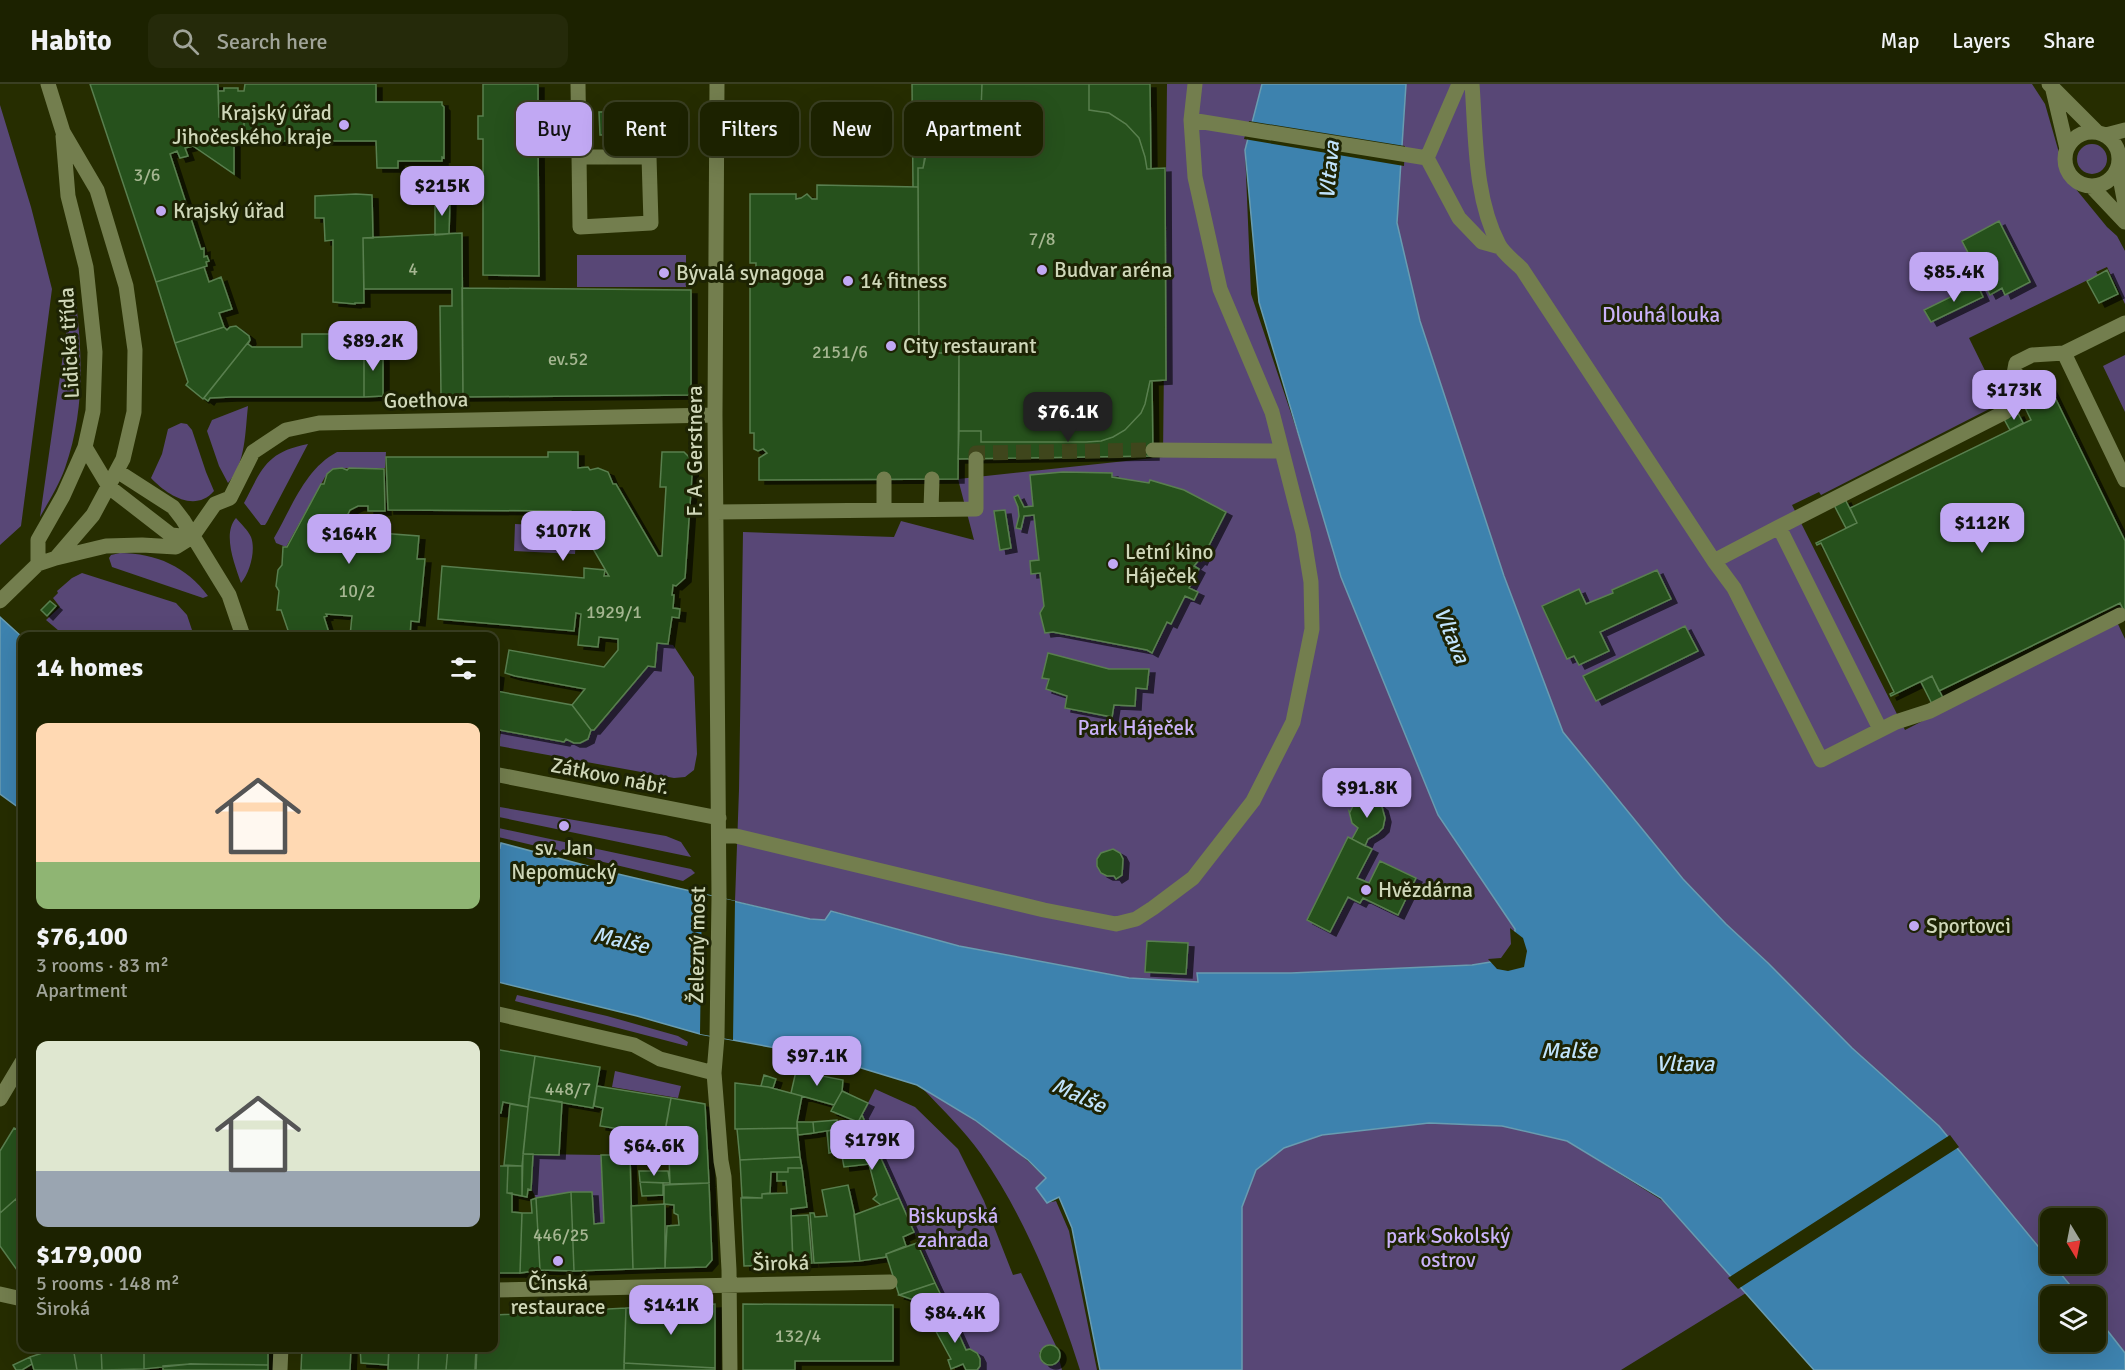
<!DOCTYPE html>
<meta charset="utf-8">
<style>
:root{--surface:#1c2200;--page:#252a0a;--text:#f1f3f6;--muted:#a0a499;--line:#3a3f22;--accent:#c1a8f3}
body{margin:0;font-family:Signika,sans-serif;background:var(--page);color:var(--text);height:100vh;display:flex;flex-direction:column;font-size:22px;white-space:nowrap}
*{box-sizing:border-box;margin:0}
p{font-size:20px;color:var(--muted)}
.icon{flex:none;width:33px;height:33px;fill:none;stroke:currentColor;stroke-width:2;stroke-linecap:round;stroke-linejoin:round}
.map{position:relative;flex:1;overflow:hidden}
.panel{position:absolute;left:18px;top:548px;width:480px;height:720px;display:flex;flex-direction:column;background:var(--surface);border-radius:12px;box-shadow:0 6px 24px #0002,0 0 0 2px var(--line)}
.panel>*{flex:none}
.top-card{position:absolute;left:516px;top:18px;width:570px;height:54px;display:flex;gap:12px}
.needle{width:39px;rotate:170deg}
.tools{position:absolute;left:2040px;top:1124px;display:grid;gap:12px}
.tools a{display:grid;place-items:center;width:66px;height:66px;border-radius:12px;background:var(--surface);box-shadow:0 6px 24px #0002,0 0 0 2px var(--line);font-size:30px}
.price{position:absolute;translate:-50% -51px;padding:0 14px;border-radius:12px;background:var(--accent);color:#111;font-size:20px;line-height:39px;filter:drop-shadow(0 2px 3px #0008)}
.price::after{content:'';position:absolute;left:50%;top:36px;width:18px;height:14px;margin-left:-9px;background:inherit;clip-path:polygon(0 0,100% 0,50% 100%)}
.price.current{background:#222;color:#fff}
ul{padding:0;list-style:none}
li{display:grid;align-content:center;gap:12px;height:318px;padding:0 18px}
li span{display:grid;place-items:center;height:186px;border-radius:12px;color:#555}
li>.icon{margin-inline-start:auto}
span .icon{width:108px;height:108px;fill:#fffc;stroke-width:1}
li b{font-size:26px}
h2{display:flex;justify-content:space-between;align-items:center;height:72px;padding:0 18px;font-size:26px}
.chip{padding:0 21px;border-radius:12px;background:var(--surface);box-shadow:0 6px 24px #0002,0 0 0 2px var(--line);font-size:21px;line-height:54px}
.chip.current{background:var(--accent);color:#111}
header{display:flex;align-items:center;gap:36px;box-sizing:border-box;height:84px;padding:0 30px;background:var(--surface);border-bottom:2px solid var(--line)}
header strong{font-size:28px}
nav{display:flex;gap:33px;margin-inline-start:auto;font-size:21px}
.search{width:420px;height:54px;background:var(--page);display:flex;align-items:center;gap:15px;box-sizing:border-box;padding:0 21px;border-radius:12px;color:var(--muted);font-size:22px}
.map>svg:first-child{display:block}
.green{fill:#584776}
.water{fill:#3d82ae;stroke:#699cb1;stroke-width:1.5}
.pier{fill:#262d00}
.building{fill:#26511a;stroke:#597f4f;stroke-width:1.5;filter:url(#shadow)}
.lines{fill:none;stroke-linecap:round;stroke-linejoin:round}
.minor-tunnel{stroke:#3f461c;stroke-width:15;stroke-dasharray:15 8;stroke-linecap:butt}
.minor{stroke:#737e4e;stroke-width:15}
.poi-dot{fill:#c1a8f3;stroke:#1d2304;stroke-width:2}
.labels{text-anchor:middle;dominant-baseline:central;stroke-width:6;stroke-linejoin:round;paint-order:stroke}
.number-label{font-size:18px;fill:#a5b691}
.poi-label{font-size:21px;fill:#cfd7b9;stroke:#1d2304;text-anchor:start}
.park-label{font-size:21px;fill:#cab2f9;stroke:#1d2304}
.street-label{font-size:21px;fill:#cfd7b9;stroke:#1d2304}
.water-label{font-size:22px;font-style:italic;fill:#c0e3fc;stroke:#1d2304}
</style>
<header>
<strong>Habito</strong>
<div class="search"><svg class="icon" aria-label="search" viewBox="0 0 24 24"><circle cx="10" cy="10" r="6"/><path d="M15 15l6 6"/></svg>Search here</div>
<nav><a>Map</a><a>Layers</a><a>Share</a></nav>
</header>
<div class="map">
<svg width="2125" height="1286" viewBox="0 0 2125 1286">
<defs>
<filter id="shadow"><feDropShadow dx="6" dy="4" stdDeviation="0" flood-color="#0009"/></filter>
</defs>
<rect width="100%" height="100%" fill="#262d00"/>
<path class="green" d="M1167,0H1262L1245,66L1251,210L1304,368L1341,493L1438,731L1515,845L1514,861L1503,877L1472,881L1291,889H1197L1199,898L1129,894L959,862L832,827L825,836L810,835L735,817L739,706L743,448L894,453L901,437L974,456L958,395L1163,373Z
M1406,0H2032L2045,20L2066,93L2107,143L2117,152L2125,167V220L2107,183L2096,188L2098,191L1969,254L2000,317L1997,319V321L1821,411L1819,408L1792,421L1905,646L2117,538L2125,555V1269L2096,1232V1212H2079L2052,1179H2096V1134H2050V1177L1939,1042L1852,964L1768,879L1726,840L1683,795L1563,648L1504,492L1420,237L1397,139Z
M0,21L31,123L52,205L21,442L0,461Z
M2077 75a15 15 0 1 1 30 0a15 15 0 1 1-30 0Z
M577,171H686V203H577Z
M76,219C83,275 84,330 65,384C59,401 49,417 40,433L68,236L70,224Z
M2125,271V328L2103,282Z
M248,322C245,348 246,379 228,399L219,382L207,347L212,336Z
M181,339L187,340L192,346L206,388L214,407C195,429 167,411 151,394L162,370L168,345Z
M308,360L267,438L265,441H261L244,419C262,385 266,368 308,360Z
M337,368H386L385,384H337L325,393L286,463L276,459L274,454C292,423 305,385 337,368Z
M236,434C241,440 248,446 251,453C256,466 250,488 241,499C235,481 222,450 236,434Z
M515,440L577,443L575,470L514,467Z
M120,469C156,469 187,483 208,512L203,514L112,483L109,474L111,471Z
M82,489L176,519L187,531L194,552H65L46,536L60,523L53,514L58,509L57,507L72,494Z
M657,559L673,561L694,593L697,670L694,686L685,693L674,694L499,662L501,647L564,658L566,655L574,659L585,657L591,646H595L648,582L655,583Z
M494,722L666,752L681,758L691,773L494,732Z
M494,743L691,785L695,789L683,797L494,752Z
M517,911L607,932L678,952L688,958L687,962L515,917Z
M615,987L681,1002L678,1014L612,1003Z
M875,1005L915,1023L958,1065L984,1117L1013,1191L1021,1189L1056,1262C1048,1260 1044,1262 1039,1269L1042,1278L1050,1282L1057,1279L1059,1275L1062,1286H977C982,1280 981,1276 977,1269L966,1266L862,1031Z
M923,1005C967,1029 1011,1058 1046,1095L1042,1110L1047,1119L1056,1117L1069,1147L1097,1286H1080C1056,1211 1026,1135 981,1070C964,1046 943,1026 923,1005Z
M1429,1039L1502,1042L1567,1057L1663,1117L1746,1209L1621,1286H1242V1123L1256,1086L1284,1064L1322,1051Z
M533,1070L601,1071L604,1139L594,1140L592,1108H571L536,1114L532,1106Z"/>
<path class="water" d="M1262,0H1406L1397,139L1420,237L1504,492L1563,648L1683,795L1726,840L1768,879L1852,964L1939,1042L2079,1212H2050V1257H2096V1232L2125,1269V1286H1814L1661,1114L1567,1057L1502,1042L1429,1039L1322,1051L1284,1064L1256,1086L1242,1123V1286H1100L1072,1144L1059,1113L1047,1119L1036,1104L1046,1094L1028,1076L975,1036L917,1001L825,973L700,950L637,932L494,897V762L500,764L501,759L618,790L810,835L825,836L831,827L959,862L1129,894L1198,898L1197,889H1291L1472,881L1503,876L1514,861L1515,845L1438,731L1341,493L1259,218L1245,66Z
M0,533L22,553V726L0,710Z"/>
<path class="pier" d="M1249,37L1405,62L1404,82L1244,55Z
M702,810L735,817L733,956L700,950Z
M1510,844L1523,854L1527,867L1524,883L1508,887L1497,885L1488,875L1501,874L1511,860Z
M1950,1051L1959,1063L1738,1205L1728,1194Z"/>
<path class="building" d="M90,0H218L219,33L244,34V49L234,50V90L193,62L185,64L188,72L180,74L177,67L170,70L201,165L204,164V173L207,172L209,177L206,178L207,182L156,198Z
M245,0H376V18H442V21L444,23V74L442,73V77H398V84H377L376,57H244V34L219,33L218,7H224V4H238V7H244Z
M483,0H538V32H543L544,55H538L539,192L483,191V55H478V32H483Z
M912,0H982L981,27L957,33L948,38L934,53L925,71L923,84H918V103H913Z
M982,0H1089V26L1109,29L1126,40L1139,54L1145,73L1147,85L1165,84L1166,296L1150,297L1145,320L1141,329L1125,346L1113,353L1101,357L1086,358H981V347H959V269H919L918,84H923L928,62L941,44L957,33L981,27Z
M1089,0H1150L1151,85H1147L1145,73L1139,54L1126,40L1109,29L1089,26Z
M678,27V50L600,51L599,28Z
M817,101L918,103L919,269H959L958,395L759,396V374L767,369L763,365L758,367L754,365V349H750V196L755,195L751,188L756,183V179H750V110H796V115L801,114L807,110L812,115H817Z
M356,110L372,111L373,154H363L364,219H355V220L333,218V156L325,157L324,134H315V112Z
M435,116H450L449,150L435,151Z
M1999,137L2030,198L2005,211L2002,204L1990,211L1962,157Z
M462,149L463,313H441L440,222H452V205H364L363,154Z
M204,183L209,198L221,193L232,225L219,229L224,243L175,259L156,198Z
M2107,186L2118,210L2099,219L2087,197Z
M1977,200L1983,213L1931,238L1924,226Z
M462,204L691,206V311L463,313Z
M236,242L249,252L250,256L203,315L186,301L188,298L175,259L224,243L227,246L230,243Z
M302,250H335V263H364V313H231L210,314L208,317L204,314L250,256L248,260L252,263H302Z
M364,263H383V312L364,313Z
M1150,297H1152L1153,372L958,375L959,347H981V358H1086L1101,357L1113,353L1125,346L1141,329L1145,320Z
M2048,299L2125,457V529L2120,519L1939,607L1932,592L1891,612L1890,610L1894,608L1857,533L1821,459L1817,461L1816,459L1857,439L1850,424L2031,336L2020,313Z
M2018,329L2023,339L2010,346L2004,335Z
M548,368H578V384L588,383L590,386L598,384L608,388L613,400H616L658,472H662L666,403H660L662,368H684L693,377L685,494L676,502L673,501L672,511H674L673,524L680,525L679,534L672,533L668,560L657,559L655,583L648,582L594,646H591L572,621L585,605L515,592L505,589L509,566L604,583L618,566V555L599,553L598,563L578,561L581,530L576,529L574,547L438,535L442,482L584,494V484L605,486L604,492H609L571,427L388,426L386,373H548Z
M342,384L347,386L349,384L384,385L385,427H368V422H358L350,426L340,446L419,452L417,475H425L419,538L411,537L410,552H350L352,532L326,530L327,532L324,533L330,552H290L281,526H277L279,507L276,502L278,486L282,481L283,463H287L321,400H324L327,390L333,385Z
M1063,388L1112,389V393L1149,399L1150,396L1184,406L1226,428L1201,477L1199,476L1194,482L1199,485L1189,504L1198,508L1194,516L1185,512L1171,540L1167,538L1152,569L1147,566L1053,548L1045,549L1040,529L1044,522L1040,489L1031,490L1030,477L1039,476L1034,431L1024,432L1021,445L1016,444L1019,432L1018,423L1014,413L1018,411L1024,423L1033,422L1030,391Z
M1845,415L1857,439L1846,444L1834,421Z
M1005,426L1011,464L1000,466L994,427Z
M1657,486L1671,515L1600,548L1609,567L1579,581L1574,572L1567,575L1542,522L1579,505L1586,520L1613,509L1612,506Z
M50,517L56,522L47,532L41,526Z
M1685,542L1698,567L1596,617L1583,592Z
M1048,569L1109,585H1149L1147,605L1136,604L1135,622L1114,621L1112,633L1065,624L1067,612L1046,605L1049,595L1042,594Z
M494,589L498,590L496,607L572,621L591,646L588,655L580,659H574L566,655L564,658L494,645Z
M1932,592L1944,616L1933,622L1921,598Z
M1362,714H1371L1382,723L1385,734L1383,744L1378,749L1368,755L1365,762L1352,755L1358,744L1352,739L1349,727L1350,728L1355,718Z
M1348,753L1372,765L1357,794L1369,799L1380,777L1416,794L1398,831L1363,814L1360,819L1348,813L1330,848L1307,836Z
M1113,765L1120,769L1123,775L1122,791L1116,795L1114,792H1107L1101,789L1097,782V775L1101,769Z
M1147,857L1188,859L1186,890L1145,888Z
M494,965L535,972L528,1023L503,1018L501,1029L494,1028Z
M535,972L600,983L593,1024L529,1013Z
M796,987L843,996L842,1007L834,1021L791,1009Z
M764,991L776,995L773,1004L761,1002Z
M735,999L768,1003L802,1012L797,1038V1044L735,1045Z
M597,1002L671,1014L664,1052L600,1042L603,1024L594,1022Z
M842,1007L868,1019L858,1038L831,1027Z
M529,1013L562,1018L559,1071L523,1070Z
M671,1014L705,1020L709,1099L670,1100L669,1072H667L668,1049L665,1048Z
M510,1020L528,1023L522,1082L504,1081Z
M862,1031L874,1059L829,1069L827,1047L859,1041L858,1038Z
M837,1036L839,1045L814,1049L813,1038Z
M797,1038H813L814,1049L798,1051Z
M14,1044L22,1048V1105L18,1112L22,1115L19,1120L16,1115L0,1129V1067Z
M797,1044L800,1073L740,1076L737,1045Z
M874,1059L899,1114L881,1121L873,1115L877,1111L869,1080L844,1083L841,1067Z
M523,1070H533L531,1106L528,1105L527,1113L522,1112Z
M601,1071H630L633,1185L574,1187L571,1108H592L594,1140L604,1139Z
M800,1073L802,1084H788V1088H771L770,1109L762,1110V1114L742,1113L740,1076Z
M494,1082H508L507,1109H512V1128L522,1129L520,1189H494V1153H497L498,1139H494Z
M508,1082H522V1112L507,1109Z
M788,1084H802L807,1123L791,1125L793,1180L744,1182L741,1114H762V1110L787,1109L786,1097H777V1088H788Z
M639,1087H668L670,1099L640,1098Z
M640,1098L663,1099V1111L642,1112Z
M709,1099L712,1176L706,1183L665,1184L667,1142L679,1141L678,1131L674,1129V1121L664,1120V1101Z
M848,1101L854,1128L860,1177L814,1179L810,1129H814L815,1133L827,1132L822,1106Z
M571,1108L574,1187L540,1186L536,1114Z
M536,1114L540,1186L520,1189L522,1129H532L531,1116Z
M899,1114L914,1148L903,1153L906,1162L886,1170V1173L860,1177L854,1131Z
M16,1115L22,1125V1193L0,1162V1129Z
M665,1120V1184L633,1185L631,1122Z
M808,1131L812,1179L793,1180L791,1132Z
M917,1159L935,1199L899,1211L886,1170Z
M935,1199L948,1226L946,1227L899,1211Z
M715,1220V1284L624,1279L626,1224Z
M743,1220L893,1221V1277H795V1286H743Z
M626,1224L624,1286H476L477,1263H494V1231Z
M948,1226L966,1266L970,1265L977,1269L980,1275V1282L977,1286H966L963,1280L951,1285L948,1276L951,1275L932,1240Z
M1040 1271a10 10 0 1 1 20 0a10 10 0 1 1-20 0Z
M61,1263H73L77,1286H34L30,1273Z
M73,1263H101L102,1286H77Z
M101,1263H144V1285L102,1286Z
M144,1263H268V1281L190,1280L144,1285Z
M302,1263H351L350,1286H301Z
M360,1263H389L388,1281L361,1279Z
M389,1263H419L418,1286H388Z
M419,1263H448L446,1286H418Z
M448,1263H476L475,1286H446Z
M30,1273L32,1280L22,1286H16L13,1281Z
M624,1279L715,1284V1286H624Z
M190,1280L268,1281V1286H163V1282Z"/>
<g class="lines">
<path class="minor-tunnel" d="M976,375V369L1153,366"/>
<path class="minor" d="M48,0L63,48L97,106L126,202L135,266L134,328L123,375L93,431L56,474
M578,0L580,143L651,139L649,73H579
M717,0L715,331L719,813L717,953L714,989L721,1077L724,1093L729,1186L730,1286
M1472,0C1476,53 1474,113 1499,161C1504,170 1515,178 1522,185L1714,477L1734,504L1821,676L1896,638L1930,627L2120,531
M2049,0L2097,48
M2053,6L2067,65
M1191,36L1427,74L1459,134L1482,158L1500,163
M2065 75a27 27 0 1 1 54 0a27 27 0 1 1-54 0Z
M2106,51L2125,46
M1427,74L1459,0
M2118,83L2125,120
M2091,102L2125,138
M2064,269L2125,396
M85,363L109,403L171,451L192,453
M1153,366L1282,367
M117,387L173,423L183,436L229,511L243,552
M884,395V426
M931,425L932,395
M716,428L976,425V375
M1779,443L2005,328L2009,317L2016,279L2032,271L2064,269L2125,239
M1714,477L1779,443L1880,645
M38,480V456L63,412L85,363L93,327L95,268L86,183L68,112L63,52
M0,517L38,480L56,474L106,462L142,461L176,463L192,453L215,420L230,414L253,368L286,346L319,339L715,331
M494,690L719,734
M719,752H736L1044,826L1116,840L1136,835L1153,824L1193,794L1253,717L1293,638L1312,545L1311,498L1303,449L1272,328L1220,205L1195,93L1191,36L1195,0
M494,929L634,961L660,975L714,989
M0,1015L22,978
M494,1206L890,1198
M0,1210L22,1215
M280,1286L281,1263"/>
</g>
<g class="poi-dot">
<circle cx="344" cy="41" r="6"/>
<circle cx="161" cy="127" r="6"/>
<circle cx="1042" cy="186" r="6"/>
<circle cx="664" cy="189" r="6"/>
<circle cx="848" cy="197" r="6"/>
<circle cx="891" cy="262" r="6"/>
<circle cx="1113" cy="480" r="6"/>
<circle cx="564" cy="742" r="6"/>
<circle cx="1366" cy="806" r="6"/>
<circle cx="1914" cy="842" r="6"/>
<circle cx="558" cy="1177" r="6"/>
</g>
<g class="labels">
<g class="number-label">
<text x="147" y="91">3/6</text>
<text x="1042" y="155">7/8</text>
<text x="413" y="185">4</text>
<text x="840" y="268">2151/6</text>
<text x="568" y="275">ev.52</text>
<text x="357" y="507">10/2</text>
<text x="614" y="528">1929/1</text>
<text x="568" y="1005">448/7</text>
<text x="561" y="1151">446/25</text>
<text x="798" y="1252">132/4</text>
</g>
<g class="poi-label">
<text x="332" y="29" text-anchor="end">Krajský úřad<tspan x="332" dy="24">Jihočeského kraje</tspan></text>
<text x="173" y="127">Krajský úřad</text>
<text x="1054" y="186">Budvar aréna</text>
<text x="676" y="189">Bývalá synagoga</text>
<text x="860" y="197">14 fitness</text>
<text x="903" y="262">City restaurant</text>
<text x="1125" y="468">Letní kino<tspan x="1125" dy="24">Háječek</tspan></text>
<text x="564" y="764" text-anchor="middle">sv. Jan<tspan x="564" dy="24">Nepomucký</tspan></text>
<text x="1378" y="806">Hvězdárna</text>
<text x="1926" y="842">Sportovci</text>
<text x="558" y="1199" text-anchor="middle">Čínská<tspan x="558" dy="24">restaurace</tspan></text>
</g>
<g class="park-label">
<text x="1661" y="231">Dlouhá louka</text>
<text x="1136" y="644">Park Háječek</text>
<text x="953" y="1132">Biskupská<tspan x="953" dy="24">zahrada</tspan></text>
<text x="1448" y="1152">park Sokolský<tspan x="1448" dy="24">ostrov</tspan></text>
</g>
<g class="street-label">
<text transform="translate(69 259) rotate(-93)">Lidická třída</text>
<text transform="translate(426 316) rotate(-1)">Goethova</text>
<text transform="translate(695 367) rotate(-90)">F. A. Gerstnera</text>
<text transform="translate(610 692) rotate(11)">Zátkovo nábř.</text>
<text transform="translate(697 861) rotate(-89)">Železný most</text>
<text transform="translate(781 1179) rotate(-1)">Široká</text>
</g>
<g class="water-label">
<text transform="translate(1329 86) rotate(-85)">Vltava</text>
<text transform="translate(1452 551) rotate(67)">Vltava</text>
<text transform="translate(621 856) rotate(13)">Malše</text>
<text x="1569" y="966">Malše</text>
<text x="1685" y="979">Vltava</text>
<text transform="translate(1079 1011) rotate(24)">Malše</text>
</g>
</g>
</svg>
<div class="tools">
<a><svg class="needle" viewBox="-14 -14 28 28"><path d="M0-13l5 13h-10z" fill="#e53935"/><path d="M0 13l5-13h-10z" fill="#a0a499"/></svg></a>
<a><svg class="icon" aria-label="layers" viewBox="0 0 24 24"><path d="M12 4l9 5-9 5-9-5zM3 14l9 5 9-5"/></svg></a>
</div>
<b class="price" style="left:442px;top:133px">$215K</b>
<b class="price" style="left:1954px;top:219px">$85.4K</b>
<b class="price" style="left:373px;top:288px">$89.2K</b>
<b class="price" style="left:2014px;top:337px">$173K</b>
<b class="price current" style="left:1068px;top:359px">$76.1K</b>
<b class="price" style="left:1982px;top:470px">$112K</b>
<b class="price" style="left:563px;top:478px">$107K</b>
<b class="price" style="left:349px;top:481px">$164K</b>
<b class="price" style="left:1367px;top:735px">$91.8K</b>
<b class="price" style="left:817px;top:1003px">$97.1K</b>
<b class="price" style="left:872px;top:1087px">$179K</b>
<b class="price" style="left:654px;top:1093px">$64.6K</b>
<b class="price" style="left:671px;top:1252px">$141K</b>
<b class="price" style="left:955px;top:1260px">$84.4K</b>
<div class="top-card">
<a class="chip current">Buy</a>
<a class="chip">Rent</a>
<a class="chip">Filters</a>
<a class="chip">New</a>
<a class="chip">Apartment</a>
</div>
<section class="panel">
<h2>14 homes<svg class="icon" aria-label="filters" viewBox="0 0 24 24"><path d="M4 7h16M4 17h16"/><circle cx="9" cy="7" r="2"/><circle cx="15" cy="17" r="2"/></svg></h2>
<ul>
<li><span style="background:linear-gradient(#ffd9b3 75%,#8fb573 0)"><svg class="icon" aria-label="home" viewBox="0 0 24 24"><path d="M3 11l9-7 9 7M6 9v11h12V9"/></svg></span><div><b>$76,100</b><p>3 rooms · 83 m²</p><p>Apartment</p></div></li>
<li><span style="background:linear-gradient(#dfe7d0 70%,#9aa5b1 0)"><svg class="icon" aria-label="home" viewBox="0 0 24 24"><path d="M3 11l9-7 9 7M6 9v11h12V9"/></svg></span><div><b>$179,000</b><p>5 rooms · 148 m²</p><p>Široká</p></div></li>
</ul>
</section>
</div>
